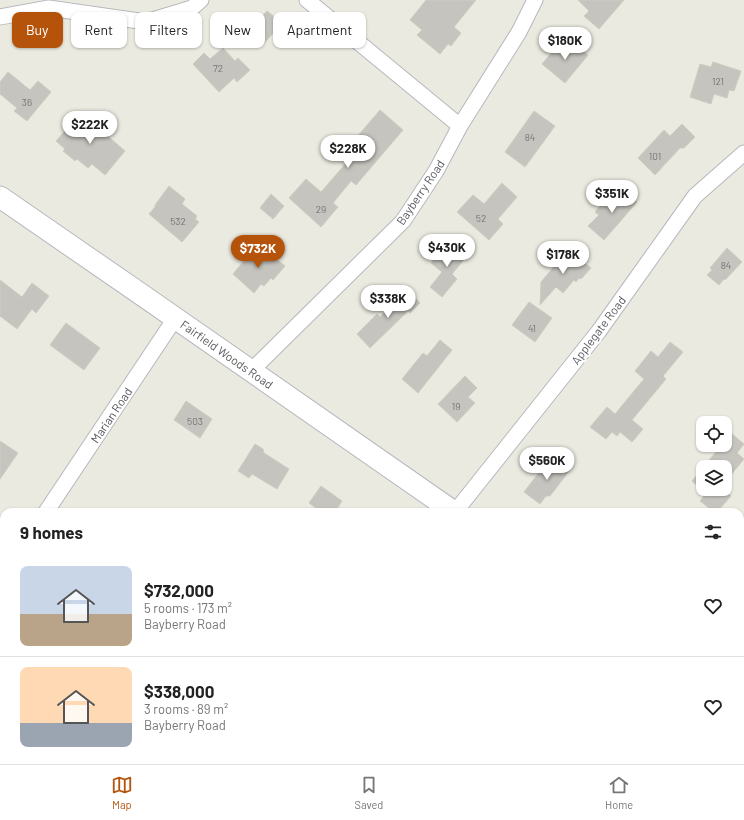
<!DOCTYPE html>
<meta charset="utf-8">
<style>
:root{--surface:#fff;--page:#f6f6f6;--text:#222;--muted:#767676;--line:#e0e0e0;--accent:#b45309}
body{margin:0;font-family:Barlow,sans-serif;background:var(--page);color:var(--text);height:100vh;display:flex;flex-direction:column;font-size:15px;white-space:nowrap}
*{box-sizing:border-box;margin:0}
p{font-size:13px;color:var(--muted)}
.icon{flex:none;width:22px;height:22px;fill:none;stroke:currentColor;stroke-width:2;stroke-linecap:round;stroke-linejoin:round}
.map{position:relative;flex:1;overflow:hidden}
.side{position:absolute;left:0px;top:508px;width:744px;height:256px;display:flex;flex-direction:column;background:var(--surface);border-radius:12px 12px 0 0;box-shadow:0 1px 3px #0004}
.side>*{flex:none}
.banner{position:absolute;left:12px;top:12px;width:400px;height:36px;display:flex;gap:8px}
.controls{position:absolute;left:696px;top:416px;display:grid;gap:8px}
.controls a{display:grid;place-items:center;width:36px;height:36px;border-radius:8px;background:var(--surface);box-shadow:0 1px 3px #0004;font-size:20px}
.price{position:absolute;translate:-50% -34px;padding:0 9px;border-radius:14px;background:#fff;color:#222;font-size:13px;line-height:26px;filter:drop-shadow(0 1px 2px #0008)}
.price::after{content:'';position:absolute;left:50%;top:24px;width:12px;height:9px;margin-left:-6px;background:inherit;clip-path:polygon(0 0,100% 0,50% 100%)}
.price.current{background:var(--accent);color:#fff}
ul{padding:0;list-style:none}
li{display:flex;align-items:center;gap:12px;height:100px;padding:0 20px}
li+li{border-top:1px solid var(--line)}
li span{display:grid;place-items:center;flex:none;width:112px;height:80px;border-radius:8px;color:#555}
li>.icon{margin-inline-start:auto}
span .icon{width:48px;height:48px;fill:#fffc;stroke-width:1}
li b{font-size:17px}
h2{display:flex;justify-content:space-between;align-items:center;height:48px;padding:0 20px;font-size:17px}
.pill{padding:0 14px;border-radius:8px;background:var(--surface);box-shadow:0 1px 3px #0004;font-size:14px;line-height:36px}
.pill.current{background:var(--accent);color:#fff}
.tabs{display:flex;justify-content:space-around;align-items:center;height:56px;border-top:1px solid var(--line);background:var(--surface);font-size:11px;color:var(--muted)}
.tabs a{display:grid;justify-items:center;gap:2px}
.tabs .current{color:var(--accent)}
.map>svg:first-child{display:block}
.green{fill:#bee1c4}
.building{fill:#c6c4be;stroke:#cfccbf}
.lines{fill:none;stroke-linecap:round;stroke-linejoin:round}
.street-casing{stroke:#b6b7bc;stroke-width:17}
.secondary-casing{stroke:#b6b8be;stroke-width:23}
.street{stroke:#fff;stroke-width:15}
.secondary{stroke:#fff;stroke-width:21}
.labels{text-anchor:middle;dominant-baseline:central;stroke-width:4;stroke-linejoin:round;paint-order:stroke}
.number-label{font-size:10px;fill:#747578}
.street-label{font-size:12px;fill:#595b60;stroke:#fff}
</style>
<div class="map">
<svg width="744" height="764" viewBox="0 0 744 764">
<rect width="100%" height="100%" fill="#ebeae0"/>
<path class="green" d="M88,760H298L303,764H94Z"/>
<path class="building" d="M426,0H476L454,27L461,33L451,46L448,44L440,54L417,35L422,30L410,20Z
M578,0H624L599,29L584,16L589,11Z
M267,11L282,23L261,47L240,29L250,16L253,18L255,16L259,19Z
M568,39L588,55L565,83L542,64L554,50L557,53Z
M223,48L235,61L238,58L250,70L237,82L234,78L219,92L193,64L204,53L210,59Z
M713,62L741,71L734,91L729,90L727,98L714,94L711,104L690,97L700,64L711,67Z
M8,72L30,90L38,81L51,92L27,121L14,111L17,108L0,94V82Z
M380,110L403,130L356,185L351,181L333,203L338,207L321,227L289,198L306,179L321,192L347,162L339,156L350,143L351,144Z
M534,111L555,126L525,167L505,152Z
M81,113L125,151L105,175L92,164L88,168L77,159L75,161L63,151L65,149L56,141Z
M682,124L695,137L684,148H680L655,175L638,158L664,130L670,136Z
M502,183L517,197L498,219L503,224L489,240L457,212L473,195L484,204Z
M169,186L185,199L182,204L197,216L195,219L199,222L182,242L149,214L155,207V205Z
M621,188L637,202L604,240L588,226L599,215L595,212L606,199L609,202Z
M271,194L284,206L273,219L260,208Z
M451,243L467,256L452,274L457,279L442,297L430,287L442,272L431,263L442,249L444,251Z
M258,244L285,266L273,280L271,278L264,286L261,284L254,293L233,274Z
M727,248L742,262L725,280L724,279L719,285L707,275L712,270L710,268Z
M568,250L591,268L581,279L579,278L576,282L574,280L563,293L556,287L540,305L541,282Z
M0,280L22,297L32,283L49,296L36,313L32,309L17,329L0,316Z
M408,290L420,303L410,313L408,311L370,348L357,334L377,314L380,317Z
M529,302L552,318L535,342L512,325Z
M66,323L100,348L84,370L50,345Z
M440,340L452,350L418,393L402,379L423,353L427,356Z
M670,342L683,352L663,376L666,379L632,420L643,429L632,442L620,432L617,436L612,432L606,439L590,427L607,407L615,414L644,379L635,371L651,351L658,357Z
M465,376L477,388L468,397L475,403L457,422L438,404Z
M186,401L212,419L200,438L174,420Z
M731,433L744,444L737,453L744,459L725,482V467H703L722,445H725V441Z
M0,441L18,453L0,479Z
M255,444L263,449L264,453L289,469L277,489L252,474L249,478L238,471Z
M554,458L570,470L550,496H546L540,504L524,492L541,470L543,472Z
M703,468V489H723L731,496L717,512H714L700,501L706,493L692,481Z
M321,486L342,501L335,512H321L309,503Z"/>
<g class="lines">
<g class="street-casing">
<path id="street" d="M307,0L460,126
M0,17L49,8L146,22L192,8L201,0
M251,371L403,221L436,171L460,126L519,32L535,0
M46,512L176,317
M455,512L599,331L695,196L744,153
M0,582L4,576
M740,589L744,584
M462,764L465,760"/>
</g>
<g class="secondary-casing">
<path id="secondary" d="M0,197C152,301 302,407 454,512
M740,698L744,700"/>
</g>
<use href="#street" class="street"/>
<use href="#secondary" class="secondary"/>
</g>
<g class="labels">
<g class="number-label">
<text x="218" y="68">72</text>
<text x="718" y="81">121</text>
<text x="27" y="102">36</text>
<text x="530" y="137">84</text>
<text x="655" y="156">101</text>
<text x="321" y="209">29</text>
<text x="481" y="218">52</text>
<text x="178" y="221">532</text>
<text x="726" y="265">84</text>
<text x="532" y="328">41</text>
<text x="456" y="406">19</text>
<text x="195" y="421">503</text>
</g>
<g class="street-label">
<text transform="translate(420 192) rotate(-56)">Bayberry Road</text>
<text transform="translate(598 330) rotate(-53)">Applegate Road</text>
<text transform="translate(227 354) rotate(35)">Fairfield Woods Road</text>
<text transform="translate(111 415) rotate(-56)">Marian Road</text>
</g>
</g>
</svg>
<div class="controls">
<a><svg class="icon" aria-label="locate" viewBox="0 0 24 24"><circle cx="12" cy="12" r="6"/><path d="M12 2v4M12 18v4M2 12h4M18 12h4"/></svg></a>
<a><svg class="icon" aria-label="layers" viewBox="0 0 24 24"><path d="M12 4l9 5-9 5-9-5zM3 14l9 5 9-5"/></svg></a>
</div>
<b class="price" style="left:565px;top:61px">$180K</b>
<b class="price" style="left:90px;top:145px">$222K</b>
<b class="price" style="left:348px;top:169px">$228K</b>
<b class="price" style="left:612px;top:214px">$351K</b>
<b class="price" style="left:447px;top:268px">$430K</b>
<b class="price current" style="left:258px;top:269px">$732K</b>
<b class="price" style="left:563px;top:275px">$178K</b>
<b class="price" style="left:388px;top:319px">$338K</b>
<b class="price" style="left:547px;top:481px">$560K</b>
<div class="banner">
<a class="pill current">Buy</a>
<a class="pill">Rent</a>
<a class="pill">Filters</a>
<a class="pill">New</a>
<a class="pill">Apartment</a>
</div>
<section class="side">
<h2>9 homes<svg class="icon" aria-label="filters" viewBox="0 0 24 24"><path d="M4 7h16M4 17h16"/><circle cx="9" cy="7" r="2"/><circle cx="15" cy="17" r="2"/></svg></h2>
<ul>
<li><span style="background:linear-gradient(#c9d6e8 60%,#b9a48a 0)"><svg class="icon" aria-label="home" viewBox="0 0 24 24"><path d="M3 11l9-7 9 7M6 9v11h12V9"/></svg></span><div><b>$732,000</b><p>5 rooms · 173 m²</p><p>Bayberry Road</p></div><svg class="icon" aria-label="heart" viewBox="0 0 24 24"><path d="M12 20l-8-8c-3-5 5-10 8-4 3-6 11-1 8 4z"/></svg></li>
<li><span style="background:linear-gradient(#ffd9b3 70%,#9aa5b1 0)"><svg class="icon" aria-label="home" viewBox="0 0 24 24"><path d="M3 11l9-7 9 7M6 9v11h12V9"/></svg></span><div><b>$338,000</b><p>3 rooms · 89 m²</p><p>Bayberry Road</p></div><svg class="icon" aria-label="heart" viewBox="0 0 24 24"><path d="M12 20l-8-8c-3-5 5-10 8-4 3-6 11-1 8 4z"/></svg></li>
</ul>
</section>
</div>
<nav class="tabs">
<a class="current"><svg class="icon" aria-label="map" viewBox="0 0 24 24"><path d="M3 6l6-2 6 2 6-2v14l-6 2-6-2-6 2zM9 4v14M15 6v14"/></svg>Map</a>
<a><svg class="icon" aria-label="saved" viewBox="0 0 24 24"><path d="M7 4h10v16l-5-4-5 4z"/></svg>Saved</a>
<a><svg class="icon" aria-label="home" viewBox="0 0 24 24"><path d="M3 11l9-7 9 7M6 9v11h12V9"/></svg>Home</a>
</nav>
